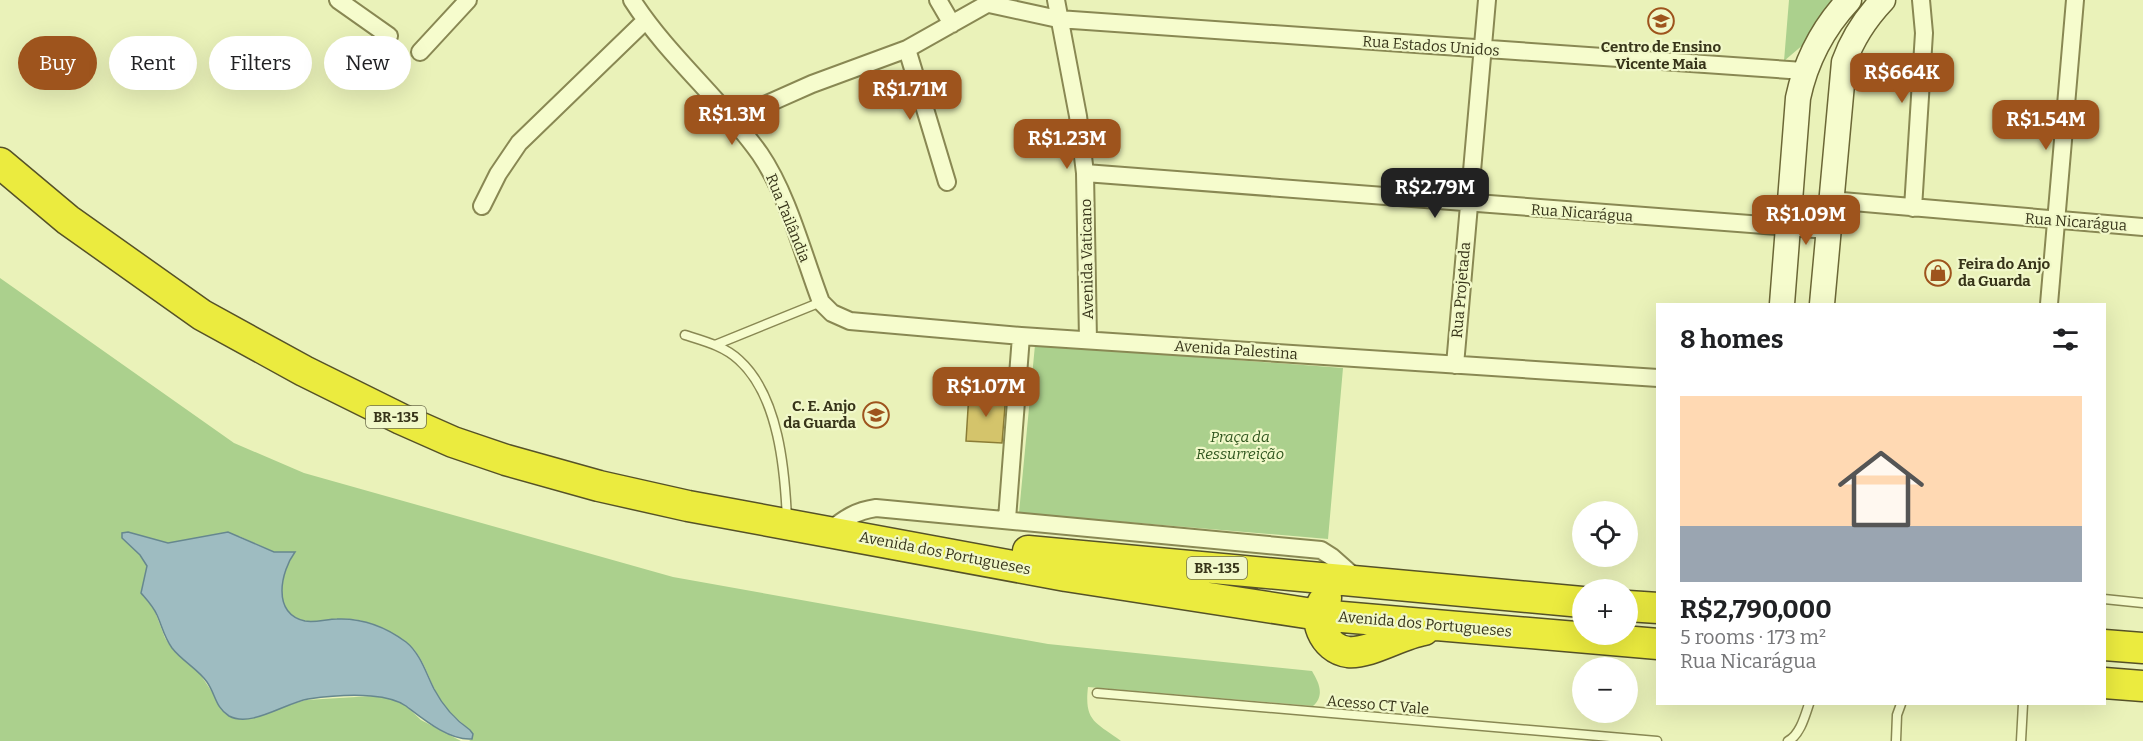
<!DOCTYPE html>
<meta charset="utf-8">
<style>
:root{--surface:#fff;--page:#f6f6f6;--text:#202124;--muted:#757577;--accent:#9e541d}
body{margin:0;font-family:Bitter,serif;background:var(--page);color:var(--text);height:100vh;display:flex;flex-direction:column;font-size:22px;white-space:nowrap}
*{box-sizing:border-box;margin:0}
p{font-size:20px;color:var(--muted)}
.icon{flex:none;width:33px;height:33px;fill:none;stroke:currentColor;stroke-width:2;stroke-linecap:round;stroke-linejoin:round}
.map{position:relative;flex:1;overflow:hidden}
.drawer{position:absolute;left:1656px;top:303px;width:450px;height:402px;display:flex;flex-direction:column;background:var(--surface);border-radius:0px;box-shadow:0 6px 24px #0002}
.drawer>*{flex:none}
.top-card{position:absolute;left:18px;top:36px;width:570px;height:54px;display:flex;gap:12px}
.buttons{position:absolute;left:1572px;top:501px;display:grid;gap:12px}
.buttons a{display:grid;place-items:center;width:66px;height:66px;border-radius:50%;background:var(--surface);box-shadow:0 6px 24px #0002;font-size:30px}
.price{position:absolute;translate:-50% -51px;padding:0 14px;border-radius:12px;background:var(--accent);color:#fff;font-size:20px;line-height:39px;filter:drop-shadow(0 2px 3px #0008)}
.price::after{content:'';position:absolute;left:50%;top:36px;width:18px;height:14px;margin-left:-9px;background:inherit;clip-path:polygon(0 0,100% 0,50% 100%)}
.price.current{background:#222;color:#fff}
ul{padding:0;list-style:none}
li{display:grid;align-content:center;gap:12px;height:318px;padding:0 24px}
li span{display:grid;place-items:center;height:186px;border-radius:0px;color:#555}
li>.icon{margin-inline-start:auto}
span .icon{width:108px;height:108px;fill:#fffc;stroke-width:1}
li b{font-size:26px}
h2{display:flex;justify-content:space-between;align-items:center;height:72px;padding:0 24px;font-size:26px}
.tag{padding:0 21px;border-radius:27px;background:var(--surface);box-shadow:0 6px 24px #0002;font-size:21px;line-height:54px}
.tag.current{background:var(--accent);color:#fff}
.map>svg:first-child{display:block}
.green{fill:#abd08d}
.water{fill:#9ebcc1;stroke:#66878f;stroke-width:1.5}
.building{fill:#d4c46b;stroke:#8b7d36;stroke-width:1.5}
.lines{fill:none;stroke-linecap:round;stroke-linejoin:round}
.lane-casing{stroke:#898853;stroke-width:11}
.street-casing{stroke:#898853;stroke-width:20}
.secondary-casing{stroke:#6b6736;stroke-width:27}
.highway-casing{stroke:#565228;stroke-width:33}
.lane{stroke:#f6fccd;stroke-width:8}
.street{stroke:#f6fccd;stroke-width:16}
.secondary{stroke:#f6fccd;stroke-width:24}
.highway{stroke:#ebeb3f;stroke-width:30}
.labels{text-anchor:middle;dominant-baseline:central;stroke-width:4.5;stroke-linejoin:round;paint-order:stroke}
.shield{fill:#f1f8c9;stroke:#6f6f4e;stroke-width:1.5}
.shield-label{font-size:14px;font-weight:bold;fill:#373419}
.street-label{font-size:15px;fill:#373419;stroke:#f1f8c9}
.poi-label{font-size:15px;font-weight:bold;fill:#373419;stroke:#f1f8c9}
.park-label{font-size:15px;font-style:italic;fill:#2f551e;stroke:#f1f8c9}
</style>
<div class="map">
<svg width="2143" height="741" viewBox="0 0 2143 741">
<rect width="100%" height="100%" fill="#eaf2b9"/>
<path class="green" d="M1789,0H1834L1804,44L1784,61Z
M0,278L234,443L304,473L673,577L1048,644L1312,671C1319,683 1325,695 1313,706L1088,687C1084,722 1096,722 1121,741H469L472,739C469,724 452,717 443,705C430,686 425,655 406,642C390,631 371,621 351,619C336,618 320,623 305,621C271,614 281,572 295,552H274L239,536L168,543L124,532C128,548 141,552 147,566L141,593L154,609L165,638L173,650L200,674L212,692L242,719L306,700L373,696L390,698L405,705L421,720L461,741H0Z
M1035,345L1343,368L1328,539L1019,513Z"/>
<path class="water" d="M128,532L168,543L228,532L274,552H295C281,571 271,613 305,621C315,623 327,619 337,619C362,618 386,627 406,642C420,653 426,673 434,689C443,706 454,719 470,730L473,734L472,739C449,741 422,718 406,706C396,699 383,697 371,696C350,694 329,696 308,699C285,703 251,728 229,716C215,707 216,695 207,682C198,669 182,661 172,648C164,637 162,626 157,615C153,606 147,600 141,593L147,566L140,555L122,538V533Z"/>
<path class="building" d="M969,393L1006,394L1002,443L966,441Z"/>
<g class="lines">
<g class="lane-casing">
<path id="lane" d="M685,335C704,341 724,346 739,360C779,396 785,471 787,520
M715,345L821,302
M2104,599L2143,603
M1097,693L1657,741
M1788,741C1800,735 1805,716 1809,704
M1896,741L1897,715L1901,704
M2021,741L2023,704"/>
</g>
<g class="street-casing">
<path id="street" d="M338,0L389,36
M632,0C668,56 721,99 760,154C788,195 803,255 821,302L832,313L850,321L1021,336L1658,378
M938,0L952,24
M1056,0L1078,116L1085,173L1088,340
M989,4L1058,19L1804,71
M907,49L947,182
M420,52L468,0
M733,119L812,84L907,49L994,0
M1085,173L1828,230
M1830,200L2143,227
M482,206L498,174L519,143L645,21
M1913,208L1924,33L1921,0
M2049,304L2075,0
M1455,365L1487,0
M1007,519L1021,336
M829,531C845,518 856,511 876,508L1321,550L1332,557L1358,580"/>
</g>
<g class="secondary-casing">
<path id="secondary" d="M1782,304L1798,98C1806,60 1822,29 1849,0
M1822,304L1844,62C1853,37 1865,19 1883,0"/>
</g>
<g class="highway-casing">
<path id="highway" d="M0,163L68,220L202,315L304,371L401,419L453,442L506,460L599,486L688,506L1066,576L1319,615L1658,644
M1028,551L1582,602
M1326,598C1310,617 1324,649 1348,652C1370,654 1400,634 1424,630
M1628,606L1658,608
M2104,645L2143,648
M2104,683L2143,686"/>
</g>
<use href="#lane" class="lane"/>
<use href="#street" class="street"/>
<use href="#secondary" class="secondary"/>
<use href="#highway" class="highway"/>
</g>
<defs>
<g id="school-ring" transform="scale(1.35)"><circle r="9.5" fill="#f1f8c9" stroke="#9e541d" stroke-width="1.5"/><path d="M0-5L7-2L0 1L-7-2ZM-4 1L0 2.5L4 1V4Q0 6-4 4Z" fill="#9e541d"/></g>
<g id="shop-ring" transform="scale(1.35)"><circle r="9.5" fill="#f1f8c9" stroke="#9e541d" stroke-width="1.5"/><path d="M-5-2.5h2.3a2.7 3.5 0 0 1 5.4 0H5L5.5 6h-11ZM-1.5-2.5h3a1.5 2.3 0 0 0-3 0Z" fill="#9e541d"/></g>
</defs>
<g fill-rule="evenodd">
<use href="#school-ring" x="1661" y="21"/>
<use href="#shop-ring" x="1938" y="273"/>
<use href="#school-ring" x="876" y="415"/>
</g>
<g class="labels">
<g class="shield">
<rect x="366" y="406" width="60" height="22" rx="4.5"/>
<rect x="1187" y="557" width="60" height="22" rx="4.5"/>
</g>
<g class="shield-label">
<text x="396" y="417">BR-135</text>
<text x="1217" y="568">BR-135</text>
</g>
<g class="street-label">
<text transform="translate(1431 46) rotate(4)">Rua Estados Unidos</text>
<text transform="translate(1582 213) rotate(4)">Rua Nicarágua</text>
<text transform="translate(788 218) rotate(68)">Rua Tailândia</text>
<text transform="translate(2076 222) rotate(4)">Rua Nicarágua</text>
<text transform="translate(1087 259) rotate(-91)">Avenida Vaticano</text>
<text transform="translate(1461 290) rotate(-85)">Rua Projetada</text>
<text transform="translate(1236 350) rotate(4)">Avenida Palestina</text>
<text transform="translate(945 553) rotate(11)">Avenida dos Portugueses</text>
<text transform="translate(1425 624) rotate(5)">Avenida dos Portugueses</text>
<text transform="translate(1378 705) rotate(5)">Acesso CT Vale</text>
</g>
<g class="poi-label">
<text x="1661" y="47">Centro de Ensino<tspan x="1661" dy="17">Vicente Maia</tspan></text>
<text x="1958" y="264" text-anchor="start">Feira do Anjo<tspan x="1958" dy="17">da Guarda</tspan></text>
<text x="856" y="406" text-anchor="end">C. E. Anjo<tspan x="856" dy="17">da Guarda</tspan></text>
</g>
<g class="park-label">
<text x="1240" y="437">Praça da<tspan x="1240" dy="17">Ressurreição</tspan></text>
</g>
</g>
</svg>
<div class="buttons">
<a><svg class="icon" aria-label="locate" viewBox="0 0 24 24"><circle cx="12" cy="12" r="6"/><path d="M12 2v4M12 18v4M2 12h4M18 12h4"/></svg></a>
<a>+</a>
<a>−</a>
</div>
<b class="price" style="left:1902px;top:104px">R$664K</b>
<b class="price" style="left:910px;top:121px">R$1.71M</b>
<b class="price" style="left:732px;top:146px">R$1.3M</b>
<b class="price" style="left:2046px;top:151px">R$1.54M</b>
<b class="price" style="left:1067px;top:170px">R$1.23M</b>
<b class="price current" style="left:1435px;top:219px">R$2.79M</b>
<b class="price" style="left:1806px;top:246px">R$1.09M</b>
<b class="price" style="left:986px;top:418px">R$1.07M</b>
<div class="top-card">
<a class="tag current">Buy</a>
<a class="tag">Rent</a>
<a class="tag">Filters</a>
<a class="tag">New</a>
</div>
<section class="drawer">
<h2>8 homes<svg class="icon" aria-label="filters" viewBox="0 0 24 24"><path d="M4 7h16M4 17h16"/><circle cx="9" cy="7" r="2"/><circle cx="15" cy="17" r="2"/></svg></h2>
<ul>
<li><span style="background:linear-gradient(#ffd9b3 70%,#9aa5b1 0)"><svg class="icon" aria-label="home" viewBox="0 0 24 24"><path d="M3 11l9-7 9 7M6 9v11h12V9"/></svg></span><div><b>R$2,790,000</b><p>5 rooms · 173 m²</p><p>Rua Nicarágua</p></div></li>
</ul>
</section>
</div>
